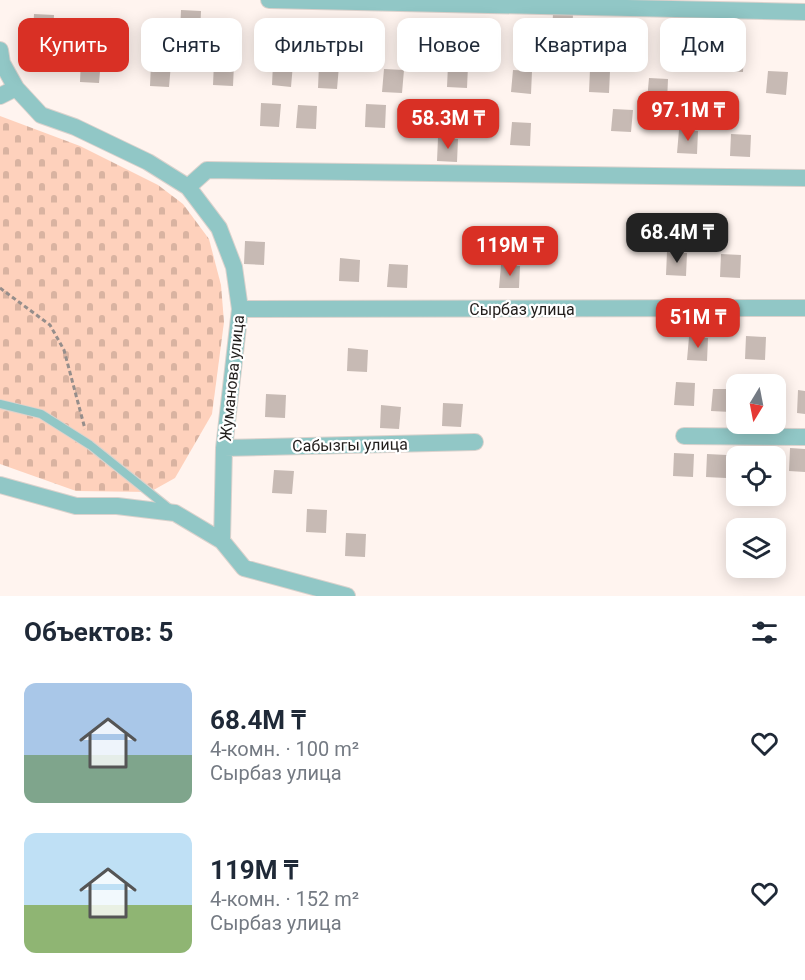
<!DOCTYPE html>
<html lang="ru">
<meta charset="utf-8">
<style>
:root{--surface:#fff;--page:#f2f2f3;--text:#1f2937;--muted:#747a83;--accent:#d93025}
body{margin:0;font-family:Roboto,sans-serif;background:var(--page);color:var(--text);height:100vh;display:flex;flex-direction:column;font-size:22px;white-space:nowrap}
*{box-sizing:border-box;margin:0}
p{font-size:20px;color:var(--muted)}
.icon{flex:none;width:33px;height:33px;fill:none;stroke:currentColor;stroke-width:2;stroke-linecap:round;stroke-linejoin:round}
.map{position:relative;height:596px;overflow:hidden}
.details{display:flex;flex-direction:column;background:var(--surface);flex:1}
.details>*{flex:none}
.guide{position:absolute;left:18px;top:18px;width:770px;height:54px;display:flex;gap:12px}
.needle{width:39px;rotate:190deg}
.controls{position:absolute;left:726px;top:374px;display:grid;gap:12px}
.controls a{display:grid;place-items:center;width:60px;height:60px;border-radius:12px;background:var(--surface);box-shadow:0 3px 15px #0003;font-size:30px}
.price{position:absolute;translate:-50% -51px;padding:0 14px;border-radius:12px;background:var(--accent);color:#fff;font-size:20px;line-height:39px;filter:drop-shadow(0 2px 3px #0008)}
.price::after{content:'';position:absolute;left:50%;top:36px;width:18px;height:14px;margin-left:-9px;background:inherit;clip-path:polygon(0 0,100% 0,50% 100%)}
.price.selected{background:#222;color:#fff}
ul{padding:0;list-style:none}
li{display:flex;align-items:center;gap:18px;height:150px;padding:0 24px}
li span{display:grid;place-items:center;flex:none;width:168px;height:120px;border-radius:12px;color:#555}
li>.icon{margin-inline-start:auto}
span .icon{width:72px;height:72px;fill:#fffc;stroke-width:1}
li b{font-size:26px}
h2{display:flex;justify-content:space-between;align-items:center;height:72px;padding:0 24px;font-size:26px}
.chip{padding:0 21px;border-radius:12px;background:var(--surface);box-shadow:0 3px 15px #0003;font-size:21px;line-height:54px}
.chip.selected{background:var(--accent);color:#fff}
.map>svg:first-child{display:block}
.cemetery{fill:url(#cemetery-stones)}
.building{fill:#c7bab4}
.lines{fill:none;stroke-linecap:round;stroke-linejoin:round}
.lane-casing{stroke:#dbd2cd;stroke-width:10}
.street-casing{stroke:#dbd2cd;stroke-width:18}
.path{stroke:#968e8b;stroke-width:3;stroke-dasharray:4.5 3;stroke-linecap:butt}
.lane{stroke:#91c7c6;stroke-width:8}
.street{stroke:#91c7c6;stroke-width:16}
.labels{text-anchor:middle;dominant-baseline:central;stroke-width:4.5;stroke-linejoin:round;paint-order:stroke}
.street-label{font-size:16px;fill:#211d1b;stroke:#fff}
</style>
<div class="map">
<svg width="805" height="596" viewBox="0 0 805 596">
<defs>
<pattern id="cemetery-stones" width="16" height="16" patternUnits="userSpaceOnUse" patternTransform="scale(1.5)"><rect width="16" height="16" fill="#fed1bc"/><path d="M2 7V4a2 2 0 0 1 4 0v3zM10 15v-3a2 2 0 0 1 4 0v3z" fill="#d9b3a1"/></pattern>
</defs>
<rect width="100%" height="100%" fill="#fff4ef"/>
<path class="cemetery" d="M0,116L80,146L158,185L183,204L209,239L221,285L224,322L212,414L175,478L150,492L76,491L0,464Z"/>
<path class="building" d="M181,10L201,11L200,34L180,33Z
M553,13L573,14L572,36L552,35Z
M34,14L54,15L53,37L33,36Z
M724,48L744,49L743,72L723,71Z
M81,59L101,60L99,83L80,82Z
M214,62L234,64L233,86L213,85Z
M151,63L171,64L169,87L150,86Z
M273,63L293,64L291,87L272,85Z
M319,65L339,66L337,89L318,88Z
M448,65L468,66L467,88L447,87Z
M384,69L404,70L402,93L382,92Z
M590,69L610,71L609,93L589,92Z
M513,70L532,71L531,94L511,92Z
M768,71L788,72L786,95L766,93Z
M649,78L668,79L667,102L647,100Z
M261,103L281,104L279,127L260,126Z
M366,104L386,105L385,128L365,127Z
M298,105L317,106L316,129L296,128Z
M613,109L633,110L631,132L611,131Z
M512,122L531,123L530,146L510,145Z
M679,130L698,131L697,154L677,153Z
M731,134L751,135L750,157L730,156Z
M438,138L458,139L457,162L437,161Z
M245,241L265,242L264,265L244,264Z
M667,252L687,253L686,276L666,275Z
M721,254L741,255L740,278L720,277Z
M340,258L360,260L359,282L339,281Z
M389,264L408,265L407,288L387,287Z
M501,265L520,266L519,288H499Z
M746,336L766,337L765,360L745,359Z
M689,337L708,338L707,361L687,360Z
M348,348L368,350L367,372L347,371Z
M676,382L695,383L694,406L674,405Z
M776,388H779L778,410H776Z
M713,389H733L731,412L711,411Z
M798,390L805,391V414L797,413Z
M266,394L286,395L285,418L265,417Z
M443,403L463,404L461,427L442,426Z
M381,405L401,407L399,429L380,428Z
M790,448L805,449V472L789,471Z
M674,453L694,454L693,477L673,476Z
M707,454L727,455L726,478L706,477Z
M274,470L294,471L292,494L272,493Z
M307,509L327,510L326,533L306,532Z
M346,533L366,534L365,557L345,556Z"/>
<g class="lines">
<g class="lane-casing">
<path id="lane" d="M0,404L41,414L90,445L170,509"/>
</g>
<g class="street-casing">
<path id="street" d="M269,0L805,12
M0,50L2,63L16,88L41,115L75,127L148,162L188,187L219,228L234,267L240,309L224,448L222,541L244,568L347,596
M0,96L16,88
M188,187L207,170L805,178
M240,309L805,308
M684,436L805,437
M224,448L475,442
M0,485L76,506H117L175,513L222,541"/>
</g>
<path class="path" d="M0,288L50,325L64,350L85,429"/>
<use href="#lane" class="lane"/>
<use href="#street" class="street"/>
</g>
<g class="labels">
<g class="street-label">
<text x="522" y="309">Сырбаз улица</text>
<text transform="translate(232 378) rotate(-84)">Жуманова улица</text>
<text transform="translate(350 445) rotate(-1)">Сабызгы улица</text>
</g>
</g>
</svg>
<div class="controls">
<a><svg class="needle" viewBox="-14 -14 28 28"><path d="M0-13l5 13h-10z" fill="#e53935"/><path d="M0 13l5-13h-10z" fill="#747a83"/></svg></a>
<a><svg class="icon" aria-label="locate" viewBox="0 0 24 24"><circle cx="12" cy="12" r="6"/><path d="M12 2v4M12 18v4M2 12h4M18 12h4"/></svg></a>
<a><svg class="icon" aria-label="layers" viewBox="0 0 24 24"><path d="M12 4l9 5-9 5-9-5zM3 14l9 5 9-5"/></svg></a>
</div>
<b class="price" style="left:688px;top:142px">97.1M ₸</b>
<b class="price" style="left:448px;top:150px">58.3M ₸</b>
<b class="price selected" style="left:677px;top:264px">68.4M ₸</b>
<b class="price" style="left:510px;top:277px">119M ₸</b>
<b class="price" style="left:698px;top:349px">51M ₸</b>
<div class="guide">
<a class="chip selected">Купить</a>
<a class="chip">Снять</a>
<a class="chip">Фильтры</a>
<a class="chip">Новое</a>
<a class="chip">Квартира</a>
<a class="chip">Дом</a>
</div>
</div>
<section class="details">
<h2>Объектов: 5<svg class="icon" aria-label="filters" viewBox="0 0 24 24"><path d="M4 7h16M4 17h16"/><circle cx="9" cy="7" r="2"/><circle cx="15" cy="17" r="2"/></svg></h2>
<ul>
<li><span style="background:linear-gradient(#a9c7e8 60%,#7fa58c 0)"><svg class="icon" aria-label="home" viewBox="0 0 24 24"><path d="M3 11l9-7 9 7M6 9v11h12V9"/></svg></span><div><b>68.4M ₸</b><p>4-комн. · 100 m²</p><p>Сырбаз улица</p></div><svg class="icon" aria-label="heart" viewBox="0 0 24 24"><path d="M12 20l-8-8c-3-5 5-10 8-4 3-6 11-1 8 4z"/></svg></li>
<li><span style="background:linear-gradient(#bfe0f5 60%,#8fb573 0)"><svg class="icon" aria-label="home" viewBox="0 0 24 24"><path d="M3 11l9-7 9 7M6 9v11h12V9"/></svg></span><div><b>119M ₸</b><p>4-комн. · 152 m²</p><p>Сырбаз улица</p></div><svg class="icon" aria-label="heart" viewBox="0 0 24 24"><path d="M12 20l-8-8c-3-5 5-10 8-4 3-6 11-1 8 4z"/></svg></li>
</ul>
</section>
